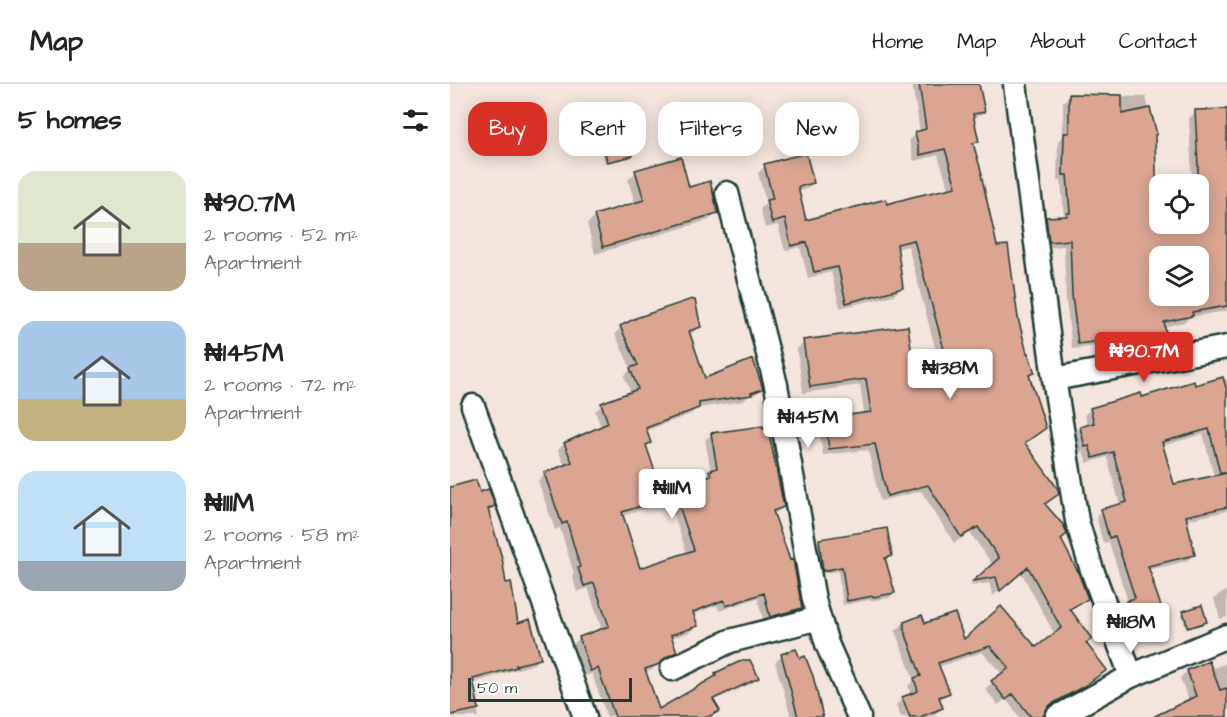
<!DOCTYPE html>
<meta charset="utf-8">
<style>
:root{--surface:#fff;--page:#f2f2f2;--text:#222;--muted:#767676;--line:#e0e0e0;--accent:#d93025}
body{margin:0;font-family:"Architects Daughter",sans-serif;background:var(--page);color:var(--text);height:100vh;display:flex;flex-direction:column;font-size:22px;white-space:nowrap}
*{box-sizing:border-box;margin:0}
p{font-size:20px;color:var(--muted)}
.icon{flex:none;width:33px;height:33px;fill:none;stroke:currentColor;stroke-width:2;stroke-linecap:round;stroke-linejoin:round}
.map{position:relative;flex:1;overflow:hidden}
.drawer{display:flex;flex-direction:column;background:var(--surface);width:450px}
.drawer>*{flex:none}
.hud{position:absolute;left:18px;top:18px;width:570px;height:54px;display:flex;gap:12px}
.controls{position:absolute;left:699px;top:90px;display:grid;gap:12px}
.controls a{display:grid;place-items:center;width:60px;height:60px;border-radius:12px;background:var(--surface);box-shadow:0 3px 15px #0003;font-size:30px}
.scale{position:absolute;left:18px;bottom:15px;width:164px;box-sizing:border-box;padding-left:6px;border:3px solid #1f3d34;border-top:0;font-size:16px;line-height:21px;white-space:nowrap;color:#1f3d34;-webkit-text-stroke:4px #fff;paint-order:stroke}
.price{position:absolute;translate:-50% -51px;padding:0 14px;border-radius:6px;background:#fff;color:#222;font-size:20px;line-height:39px;filter:drop-shadow(0 2px 3px #0008)}
.price::after{content:'';position:absolute;left:50%;top:36px;width:18px;height:14px;margin-left:-9px;background:inherit;clip-path:polygon(0 0,100% 0,50% 100%)}
.price.active{background:var(--accent);color:#fff}
ul{padding:0;list-style:none}
li{display:flex;align-items:center;gap:18px;height:150px;padding:0 18px}
li span{display:grid;place-items:center;flex:none;width:168px;height:120px;border-radius:18px;color:#555}
li>.icon{margin-inline-start:auto}
span .icon{width:72px;height:72px;fill:#fffc;stroke-width:1}
li b{font-size:26px}
h2{display:flex;justify-content:space-between;align-items:center;height:72px;padding:0 18px;font-size:26px}
.chip{padding:0 21px;border-radius:18px;background:var(--surface);box-shadow:0 3px 15px #0003;font-size:21px;line-height:54px}
.chip.active{background:var(--accent);color:#fff}
header{display:flex;align-items:center;gap:36px;box-sizing:border-box;height:84px;padding:0 30px;background:var(--surface);border-bottom:2px solid var(--line)}
header strong{font-size:28px}
nav{display:flex;gap:33px;margin-inline-start:auto;font-size:21px}
main{display:flex;flex:1;min-height:0}
.map>svg:first-child{display:block}
.shadow{fill:#0003;fill-rule:evenodd}
.building{fill:#dba592;stroke:#1f3d34;stroke-width:1.5;fill-rule:evenodd}
.lines{fill:none;stroke-linecap:round;stroke-linejoin:round}
.minor-casing{stroke:#1f3d34;stroke-width:27}
.minor{stroke:#fff;stroke-width:22}
</style>
<header>
<strong>Map</strong>
<nav><a>Home</a><a>Map</a><a>About</a><a>Contact</a></nav>
</header>
<main>
<section class="drawer">
<h2>5 homes<svg class="icon" aria-label="filters" viewBox="0 0 24 24"><path d="M4 7h16M4 17h16"/><circle cx="9" cy="7" r="2"/><circle cx="15" cy="17" r="2"/></svg></h2>
<ul>
<li><span style="background:linear-gradient(#dfe7d0 60%,#b9a48a 0)"><svg class="icon" aria-label="home" viewBox="0 0 24 24"><path d="M3 11l9-7 9 7M6 9v11h12V9"/></svg></span><div><b>₦90.7M</b><p>2 rooms · 52 m²</p><p>Apartment</p></div></li>
<li><span style="background:linear-gradient(#a9c7e8 65%,#c2b280 0)"><svg class="icon" aria-label="home" viewBox="0 0 24 24"><path d="M3 11l9-7 9 7M6 9v11h12V9"/></svg></span><div><b>₦145M</b><p>2 rooms · 72 m²</p><p>Apartment</p></div></li>
<li><span style="background:linear-gradient(#bfe0f5 75%,#9aa5b1 0)"><svg class="icon" aria-label="home" viewBox="0 0 24 24"><path d="M3 11l9-7 9 7M6 9v11h12V9"/></svg></span><div><b>₦111M</b><p>2 rooms · 58 m²</p><p>Apartment</p></div></li>
</ul>
</section>
<div class="map">
<svg width="777" height="633" viewBox="0 0 777 633">
<rect width="100%" height="100%" fill="#f4e4de"/>
<filter id="ink" filterUnits="userSpaceOnUse"><feTurbulence type="fractalNoise" baseFrequency=".0167" numOctaves="2"/><feDisplacementMap in="SourceGraphic" scale="12" xChannelSelector="R" yChannelSelector="G"/><feConvolveMatrix kernelMatrix="1 2 1 2 8 2 1 2 1" color-interpolation-filters="sRGB"/></filter>
<g filter="url(#ink)">
<path class="shadow" d="M462,0H528L533,27L526,34L522,35L527,57L522,62L546,164L576,271L583,288L578,294L587,350L574,360L607,410L594,421L636,514L630,521L619,527L635,560L655,586L626,609L594,627L591,633H569L556,615L548,621L535,605L552,590L532,568L488,583L498,609L489,617L491,624L485,631L478,633H451L446,621L453,614L461,611L458,602L464,596L445,547L452,541L471,533L474,541L513,557L586,565L605,551L571,488L543,512L539,499L520,502L543,481L520,449L504,459L471,407L430,417L418,366L373,371L368,342L375,335L414,330L410,301L353,309L347,265L354,258L464,302L493,294L458,162L446,165L451,204L444,211L390,224L381,188L358,194L350,163L335,167L328,141L315,144L310,125L316,119L308,89L315,82L363,99L356,105L347,108L355,138L436,122L499,106L488,71L464,77L459,56L466,49L470,48Z
M620,11L696,13L705,50L703,52L705,111L710,110V140H748V100H742L739,34L746,28L777,26V227L739,233L735,238L713,243L717,260L710,266L685,271L683,258L622,265L616,218L614,162L593,164L590,141L597,135L614,133L611,97H607L608,57L613,52V18ZM710,172H748V212H710Z
M153,60L181,71L179,74L155,79L151,63Z
M186,88L238,105L266,128L259,136L145,170L137,140L145,132L185,120L178,96Z
M171,243H249L242,249L238,251L254,296L311,305L305,311L298,313L294,317L247,324L241,330L195,347L200,359L195,363L212,414L206,421L172,432L189,486L237,470L217,411L224,405L254,394L261,387L255,356L262,350L332,423L326,429L323,430L351,524L344,530L314,538L307,514L269,527L267,521L242,531L246,541L240,548L221,554L225,567L219,574L209,578L202,586L195,589L208,627L259,596L266,590L299,575L307,594L301,600L262,617L268,626L261,633H168L167,630L157,633L142,590L134,592L123,560L130,554L152,546L138,504L127,508L122,491L124,490L110,444L105,446L88,397L94,390L115,382L108,366L114,360L151,343L145,327L152,321L181,309L174,292L181,285L165,250Z
M777,295V427L736,436L743,471L737,477L698,486L712,531L706,537L678,547L670,525L678,518L659,458L653,459L646,432L652,426L670,421L657,373L637,379L633,367L629,368L624,351L630,344L638,342L634,331L641,325ZM753,350L764,393L723,402L712,362Z
M0,405L29,410L43,422L38,428L55,501L67,540L89,574L84,580L23,599L29,633H0Z
M370,456L440,472L435,477L444,509L439,514L419,517V516L393,521L388,487L369,490L365,461Z
M777,507V533L770,535L764,515L769,510Z
M734,528L756,537L753,540L736,545L732,531Z
M332,572L371,633H341L325,578Z
M777,579V633H707L739,617L730,594L737,587L760,585Z"/>
<path class="building" d="M469,0H529L535,28L523,30L529,58L523,59L532,90H531L547,162L558,161L568,234L577,269H578L585,289L579,291L596,344L575,359L608,405L609,410L595,420L614,442L617,450L611,455L628,488L638,515L620,525L642,555L636,559L657,586L634,602L600,621L596,626L593,633H581L563,610L556,616L541,597L559,584L540,562L488,579L500,609L489,613L493,624L470,633H460L452,613L468,607L464,594L471,592L454,545V538L472,531L475,539L505,529L514,555L551,522L586,563L611,544L578,483L550,507L546,493L523,497L549,474L528,443L511,453L478,401L437,412L425,360L379,365L375,334L421,328L416,295L360,303L353,256L458,242L466,300L501,291L464,156L447,160L453,204L396,219L388,183L364,188L357,158L341,162L335,135L322,139L316,116L323,115L314,80L356,69L364,99L348,103L356,136L436,115L437,120L462,113L506,103L495,65L470,71L465,48L476,45Z
M619,10L672,11V30L700,24L707,50L705,51L707,123H710V140H748V82L745,26L777,25V222L742,228L743,232L714,238L718,260L692,265L689,252L628,260L622,211L620,156L599,158L596,133L617,132V129H620L617,91H613L614,49H619ZM710,172H748V212H710Z
M178,53L183,72L157,78L153,59Z
M231,73L239,103L260,97L268,129L153,163L144,131L194,116L185,86Z
M242,215L243,216H245L251,243L239,247L255,294L303,275L313,305L301,309L302,311L249,319V324L196,344L201,359L196,361L214,415L172,428L190,484L244,466L223,404L261,391L259,387L267,384L261,349L313,342V345L318,344L334,423L323,427L340,476L343,475L352,524L320,533L314,509L276,522L274,516L243,528L248,542L221,551L227,568L216,573L210,580L195,585L209,625L266,592L265,589L293,576H300L309,594L263,615L270,627L258,633H165L148,584L140,587L129,553L159,542L144,499L134,502L128,484L130,483L117,438L112,440L94,389L122,378L114,359L158,339L151,319L188,305L180,284L188,281L170,242L186,234Z
M773,293L777,307V389H770L759,345L712,358L724,400L777,389V423L736,432L745,471L698,482L704,499H703L714,531L684,542L676,517L685,514L665,452L659,454L651,425L677,418L663,368L643,374L639,362L635,363L630,343L644,339L640,324L691,309L692,313L744,297L745,301Z
M26,396L30,408L39,405L45,422L38,425L52,474L56,499L61,498L68,539L80,535L91,575L66,581L67,583L23,595L29,625L0,631V403Z
M437,444L442,472L435,474L445,509L424,513L423,512L397,517L392,483L373,487L369,455Z
M752,521L757,538L738,544L733,527Z
M346,565L350,574L355,572L363,592L373,633H348L331,570Z
M759,577L770,606L777,604V633H703L746,612L737,586Z"/>
<g class="lines">
<g class="minor-casing">
<path id="minor" d="M565,0L604,295L627,437L641,483L681,592
M277,109L326,301L364,516L377,560L409,633
M604,295L777,263
M23,322L135,633
M222,585L280,557L369,534
M607,633L681,592L777,552"/>
</g>
<use href="#minor" class="minor"/>
</g>
</g>
</svg>
<div class="controls">
<a><svg class="icon" aria-label="locate" viewBox="0 0 24 24"><circle cx="12" cy="12" r="6"/><path d="M12 2v4M12 18v4M2 12h4M18 12h4"/></svg></a>
<a><svg class="icon" aria-label="layers" viewBox="0 0 24 24"><path d="M12 4l9 5-9 5-9-5zM3 14l9 5 9-5"/></svg></a>
</div>
<div class="scale">50 m</div>
<b class="price active" style="left:694px;top:299px">₦90.7M</b>
<b class="price" style="left:500px;top:316px">₦138M</b>
<b class="price" style="left:358px;top:365px">₦145M</b>
<b class="price" style="left:222px;top:436px">₦111M</b>
<b class="price" style="left:681px;top:570px">₦118M</b>
<div class="hud">
<a class="chip active">Buy</a>
<a class="chip">Rent</a>
<a class="chip">Filters</a>
<a class="chip">New</a>
</div>
</div>
</main>
